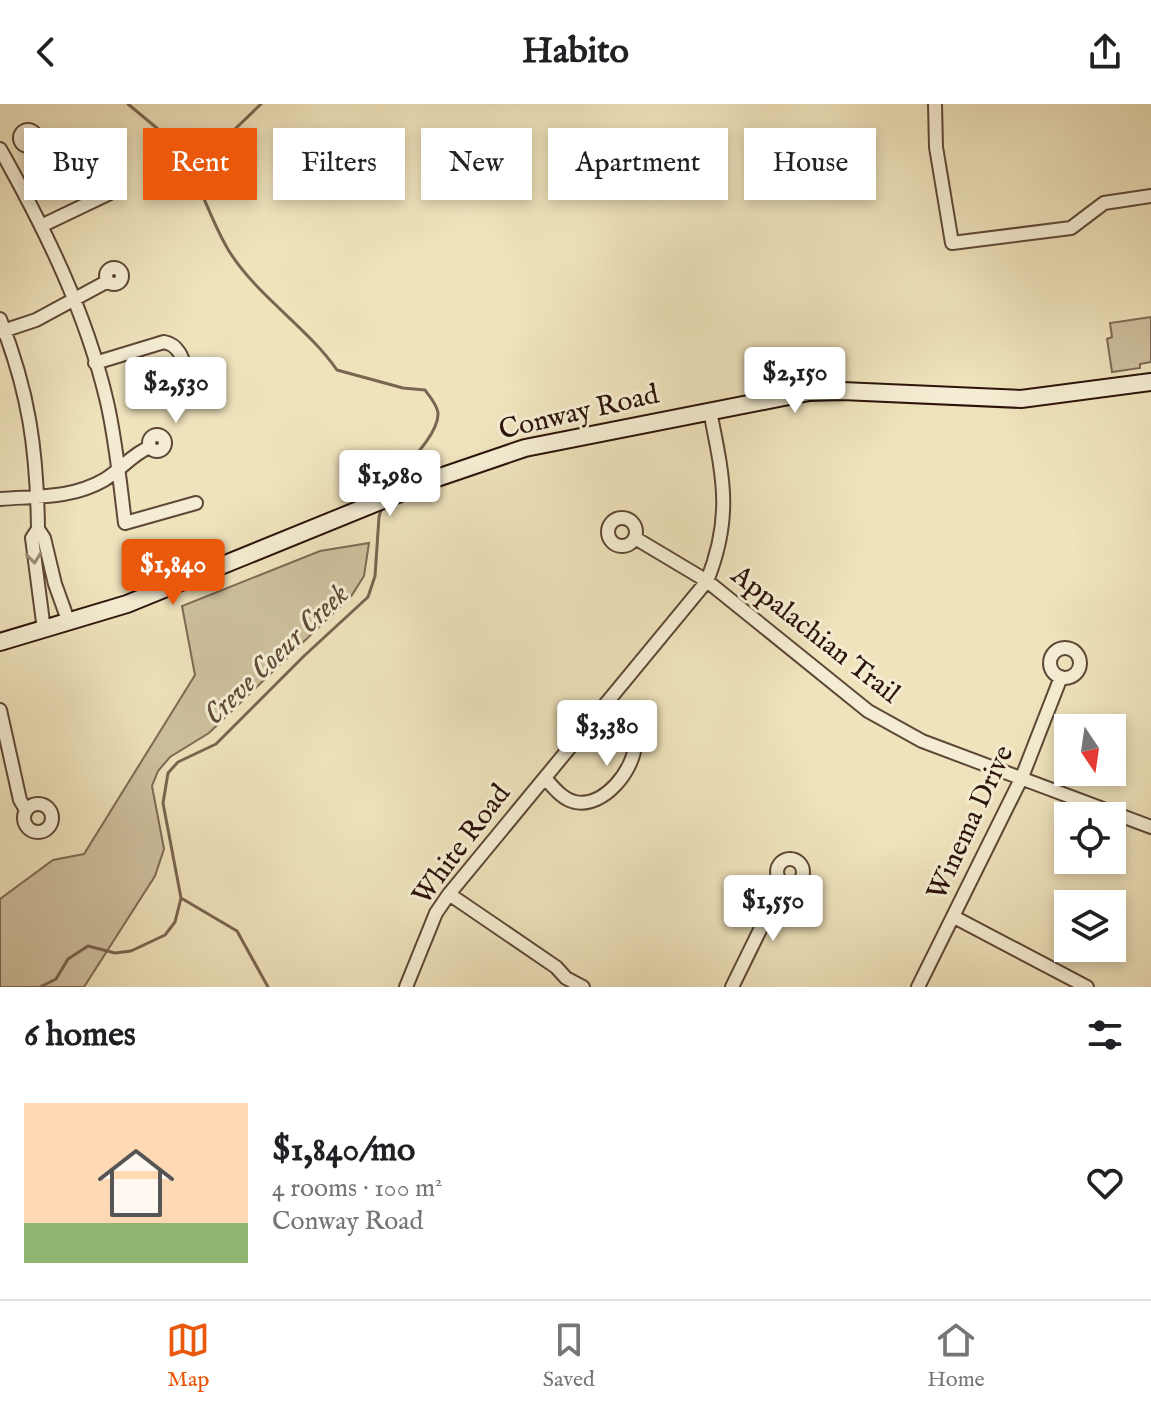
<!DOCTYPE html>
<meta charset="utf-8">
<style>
:root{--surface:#fff;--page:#f2f2f2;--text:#202124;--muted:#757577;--line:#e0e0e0;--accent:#ea580c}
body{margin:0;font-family:"IM FELL English",serif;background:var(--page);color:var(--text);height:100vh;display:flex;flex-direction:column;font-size:30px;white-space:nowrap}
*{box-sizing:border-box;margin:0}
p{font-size:26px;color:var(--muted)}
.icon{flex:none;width:44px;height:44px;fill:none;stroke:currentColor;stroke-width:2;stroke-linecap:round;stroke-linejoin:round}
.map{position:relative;height:883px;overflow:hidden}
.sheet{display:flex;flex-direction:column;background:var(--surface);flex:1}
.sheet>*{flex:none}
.hud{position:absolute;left:24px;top:24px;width:1104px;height:72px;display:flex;gap:16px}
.needle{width:52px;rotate:167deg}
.controls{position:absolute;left:1054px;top:610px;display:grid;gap:16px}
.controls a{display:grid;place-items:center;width:72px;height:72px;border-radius:0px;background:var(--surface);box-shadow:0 4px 12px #0003;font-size:40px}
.price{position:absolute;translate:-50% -68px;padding:0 18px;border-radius:8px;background:#fff;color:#222;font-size:26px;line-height:52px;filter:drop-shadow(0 2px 4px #0008)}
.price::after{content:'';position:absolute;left:50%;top:48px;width:24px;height:18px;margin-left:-12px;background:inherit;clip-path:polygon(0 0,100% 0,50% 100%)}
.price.selected{background:var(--accent);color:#fff}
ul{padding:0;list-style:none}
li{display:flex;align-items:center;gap:24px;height:200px;padding:0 24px}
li+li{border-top:2px solid var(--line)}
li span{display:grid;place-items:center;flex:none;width:224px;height:160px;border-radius:0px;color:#555}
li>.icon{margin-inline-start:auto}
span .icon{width:96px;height:96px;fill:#fffc;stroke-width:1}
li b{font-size:34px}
h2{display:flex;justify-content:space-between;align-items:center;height:96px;padding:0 24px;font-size:34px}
.tag{padding:0 28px;border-radius:0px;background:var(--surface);box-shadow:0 4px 12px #0003;font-size:28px;line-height:72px}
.tag.selected{background:var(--accent);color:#fff}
header{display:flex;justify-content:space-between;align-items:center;height:104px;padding:0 24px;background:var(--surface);font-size:36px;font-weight:800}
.dock{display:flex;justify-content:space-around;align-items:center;height:112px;border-top:2px solid var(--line);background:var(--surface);font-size:22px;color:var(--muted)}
.dock a{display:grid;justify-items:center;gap:4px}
.dock .selected{color:var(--accent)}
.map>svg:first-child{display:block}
.green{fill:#cec09e;stroke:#7e6a54;stroke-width:2}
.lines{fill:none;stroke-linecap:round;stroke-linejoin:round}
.stream{stroke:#7a6550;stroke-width:3}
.street-casing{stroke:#5e4736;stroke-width:16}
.secondary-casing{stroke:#2d1309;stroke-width:20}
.street{stroke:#f5edd3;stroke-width:12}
.secondary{stroke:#f5edd3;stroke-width:16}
.oneway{stroke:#9b8b78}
.labels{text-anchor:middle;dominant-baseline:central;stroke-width:6;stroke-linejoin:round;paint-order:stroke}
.street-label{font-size:28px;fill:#2d1309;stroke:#f5edd3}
.water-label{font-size:30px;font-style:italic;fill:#604a38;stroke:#f5edd3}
</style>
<header><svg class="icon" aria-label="back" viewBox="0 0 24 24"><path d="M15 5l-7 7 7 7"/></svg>Habito<svg class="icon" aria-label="share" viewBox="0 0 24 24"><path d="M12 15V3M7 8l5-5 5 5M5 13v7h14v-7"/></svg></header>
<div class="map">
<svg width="1151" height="883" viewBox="0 0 1151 883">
<rect width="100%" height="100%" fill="#efe3bc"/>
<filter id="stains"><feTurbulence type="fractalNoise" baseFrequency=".0025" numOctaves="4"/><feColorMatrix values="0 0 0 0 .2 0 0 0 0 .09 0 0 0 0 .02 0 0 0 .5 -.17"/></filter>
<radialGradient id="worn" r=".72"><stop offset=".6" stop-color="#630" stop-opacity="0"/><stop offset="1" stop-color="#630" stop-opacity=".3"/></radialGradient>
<path class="green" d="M1151,213V258L1140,260V264L1112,268L1107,235L1112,233L1110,219Z
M369,439L364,472L352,491L209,629L170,653L158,667L152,682L164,745L155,772L84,883H0V795L53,756L84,750L195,571L182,502L320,447Z"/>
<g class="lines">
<path class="stream" d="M128,0L170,35L197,80
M261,0L209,50L197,80C208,102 216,126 229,147C257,192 307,223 337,266L403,284L425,286C429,292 437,300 438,309C439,331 404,363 391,379L388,387
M181,794L237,827L268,883
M40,883L56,875L68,855L88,842L115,849L131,847L165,831L175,818L181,794L163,699L168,669L178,658L216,640L304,552L368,493L375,472L379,413L382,402"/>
<g class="street-casing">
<path id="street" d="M935,0L936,43L952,139L1071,124L1104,99L1151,92
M20 34a8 8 0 1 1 16 0a8 8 0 1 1-16 0Z
M0,45C45,125 86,208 107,298C116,337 120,379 125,419L196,399
M41,122L110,89
M106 172a8 8 0 1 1 16 0a8 8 0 1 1-16 0Z
M0,215C29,288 37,346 38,425L32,434L44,526
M0,228L36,216L108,177
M95,259L164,238C180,241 183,256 187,270
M149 339a8 8 0 1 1 16 0a8 8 0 1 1-16 0Z
M0,395C36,392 71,395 104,376C121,366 132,350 150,343
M608 428a14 14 0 1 1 28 0a14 14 0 1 1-28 0Z
M38,425L44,434L55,480L69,519
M635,434L707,477L868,607L922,637L1151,723
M1050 559a15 15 0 1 1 30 0a15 15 0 1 1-30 0Z
M0,606L20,696L26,706
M545,674C553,683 562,695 575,698C604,704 634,666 635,640L620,615L605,602
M24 714a14 14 0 1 1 28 0a14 14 0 1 1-28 0Z
M777 768a13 13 0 1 1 26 0a13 13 0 1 1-26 0Z
M449,790L556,863L566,874L583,883
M954,813L1087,883
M406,883L436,809L449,790L707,477C733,412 723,373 710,307
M732,883L783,779
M918,883L1022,673L1061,573"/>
</g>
<g class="secondary-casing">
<path id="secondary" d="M0,538L127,500L437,374L525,344L809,288L842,287L1021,295L1151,278"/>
</g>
<use href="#street" class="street"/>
<use href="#secondary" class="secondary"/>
</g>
<defs><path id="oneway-chevron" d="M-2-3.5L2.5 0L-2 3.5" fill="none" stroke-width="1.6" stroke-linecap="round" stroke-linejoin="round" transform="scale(2)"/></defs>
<use class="oneway" href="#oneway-chevron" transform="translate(34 454) rotate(84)"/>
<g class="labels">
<g class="street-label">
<text transform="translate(579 309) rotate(-13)">Conway Road</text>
<text transform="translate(815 531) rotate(38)">Appalachian Trail</text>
<text transform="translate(971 719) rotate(-65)">Winema Drive</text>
<text transform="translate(462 741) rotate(-53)">White Road</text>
</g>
<g class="water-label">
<text transform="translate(277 551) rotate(-44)">Creve Coeur Creek</text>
</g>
</g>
<rect width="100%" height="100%" filter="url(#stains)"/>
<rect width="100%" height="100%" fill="url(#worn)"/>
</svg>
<div class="controls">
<a><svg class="needle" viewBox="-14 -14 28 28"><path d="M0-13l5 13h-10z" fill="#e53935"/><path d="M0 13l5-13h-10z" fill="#757577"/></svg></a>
<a><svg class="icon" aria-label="locate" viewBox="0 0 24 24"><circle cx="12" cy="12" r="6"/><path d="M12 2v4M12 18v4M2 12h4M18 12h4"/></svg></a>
<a><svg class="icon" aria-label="layers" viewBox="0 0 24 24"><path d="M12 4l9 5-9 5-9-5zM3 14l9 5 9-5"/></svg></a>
</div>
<b class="price" style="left:795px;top:311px">$2,150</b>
<b class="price" style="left:176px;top:321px">$2,530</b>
<b class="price" style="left:390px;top:414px">$1,980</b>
<b class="price selected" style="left:173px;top:503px">$1,840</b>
<b class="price" style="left:607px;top:664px">$3,380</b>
<b class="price" style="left:773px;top:839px">$1,550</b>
<div class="hud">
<a class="tag">Buy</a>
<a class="tag selected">Rent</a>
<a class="tag">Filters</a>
<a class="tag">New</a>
<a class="tag">Apartment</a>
<a class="tag">House</a>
</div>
</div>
<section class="sheet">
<h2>6 homes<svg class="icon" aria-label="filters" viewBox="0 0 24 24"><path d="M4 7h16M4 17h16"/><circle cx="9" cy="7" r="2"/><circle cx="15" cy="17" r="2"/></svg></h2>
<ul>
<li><span style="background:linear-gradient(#ffd9b3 75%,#8fb573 0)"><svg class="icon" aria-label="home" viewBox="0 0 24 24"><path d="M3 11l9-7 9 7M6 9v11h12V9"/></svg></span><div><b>$1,840/mo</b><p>4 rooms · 100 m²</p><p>Conway Road</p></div><svg class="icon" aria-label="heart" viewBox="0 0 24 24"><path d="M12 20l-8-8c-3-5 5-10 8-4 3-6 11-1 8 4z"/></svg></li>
</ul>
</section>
<nav class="dock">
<a class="selected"><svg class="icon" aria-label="map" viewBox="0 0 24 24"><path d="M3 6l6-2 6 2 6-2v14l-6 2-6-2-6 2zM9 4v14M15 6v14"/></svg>Map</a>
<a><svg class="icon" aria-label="saved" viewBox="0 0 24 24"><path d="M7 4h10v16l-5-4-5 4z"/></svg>Saved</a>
<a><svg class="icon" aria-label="home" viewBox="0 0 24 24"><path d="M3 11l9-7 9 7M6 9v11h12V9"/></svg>Home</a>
</nav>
